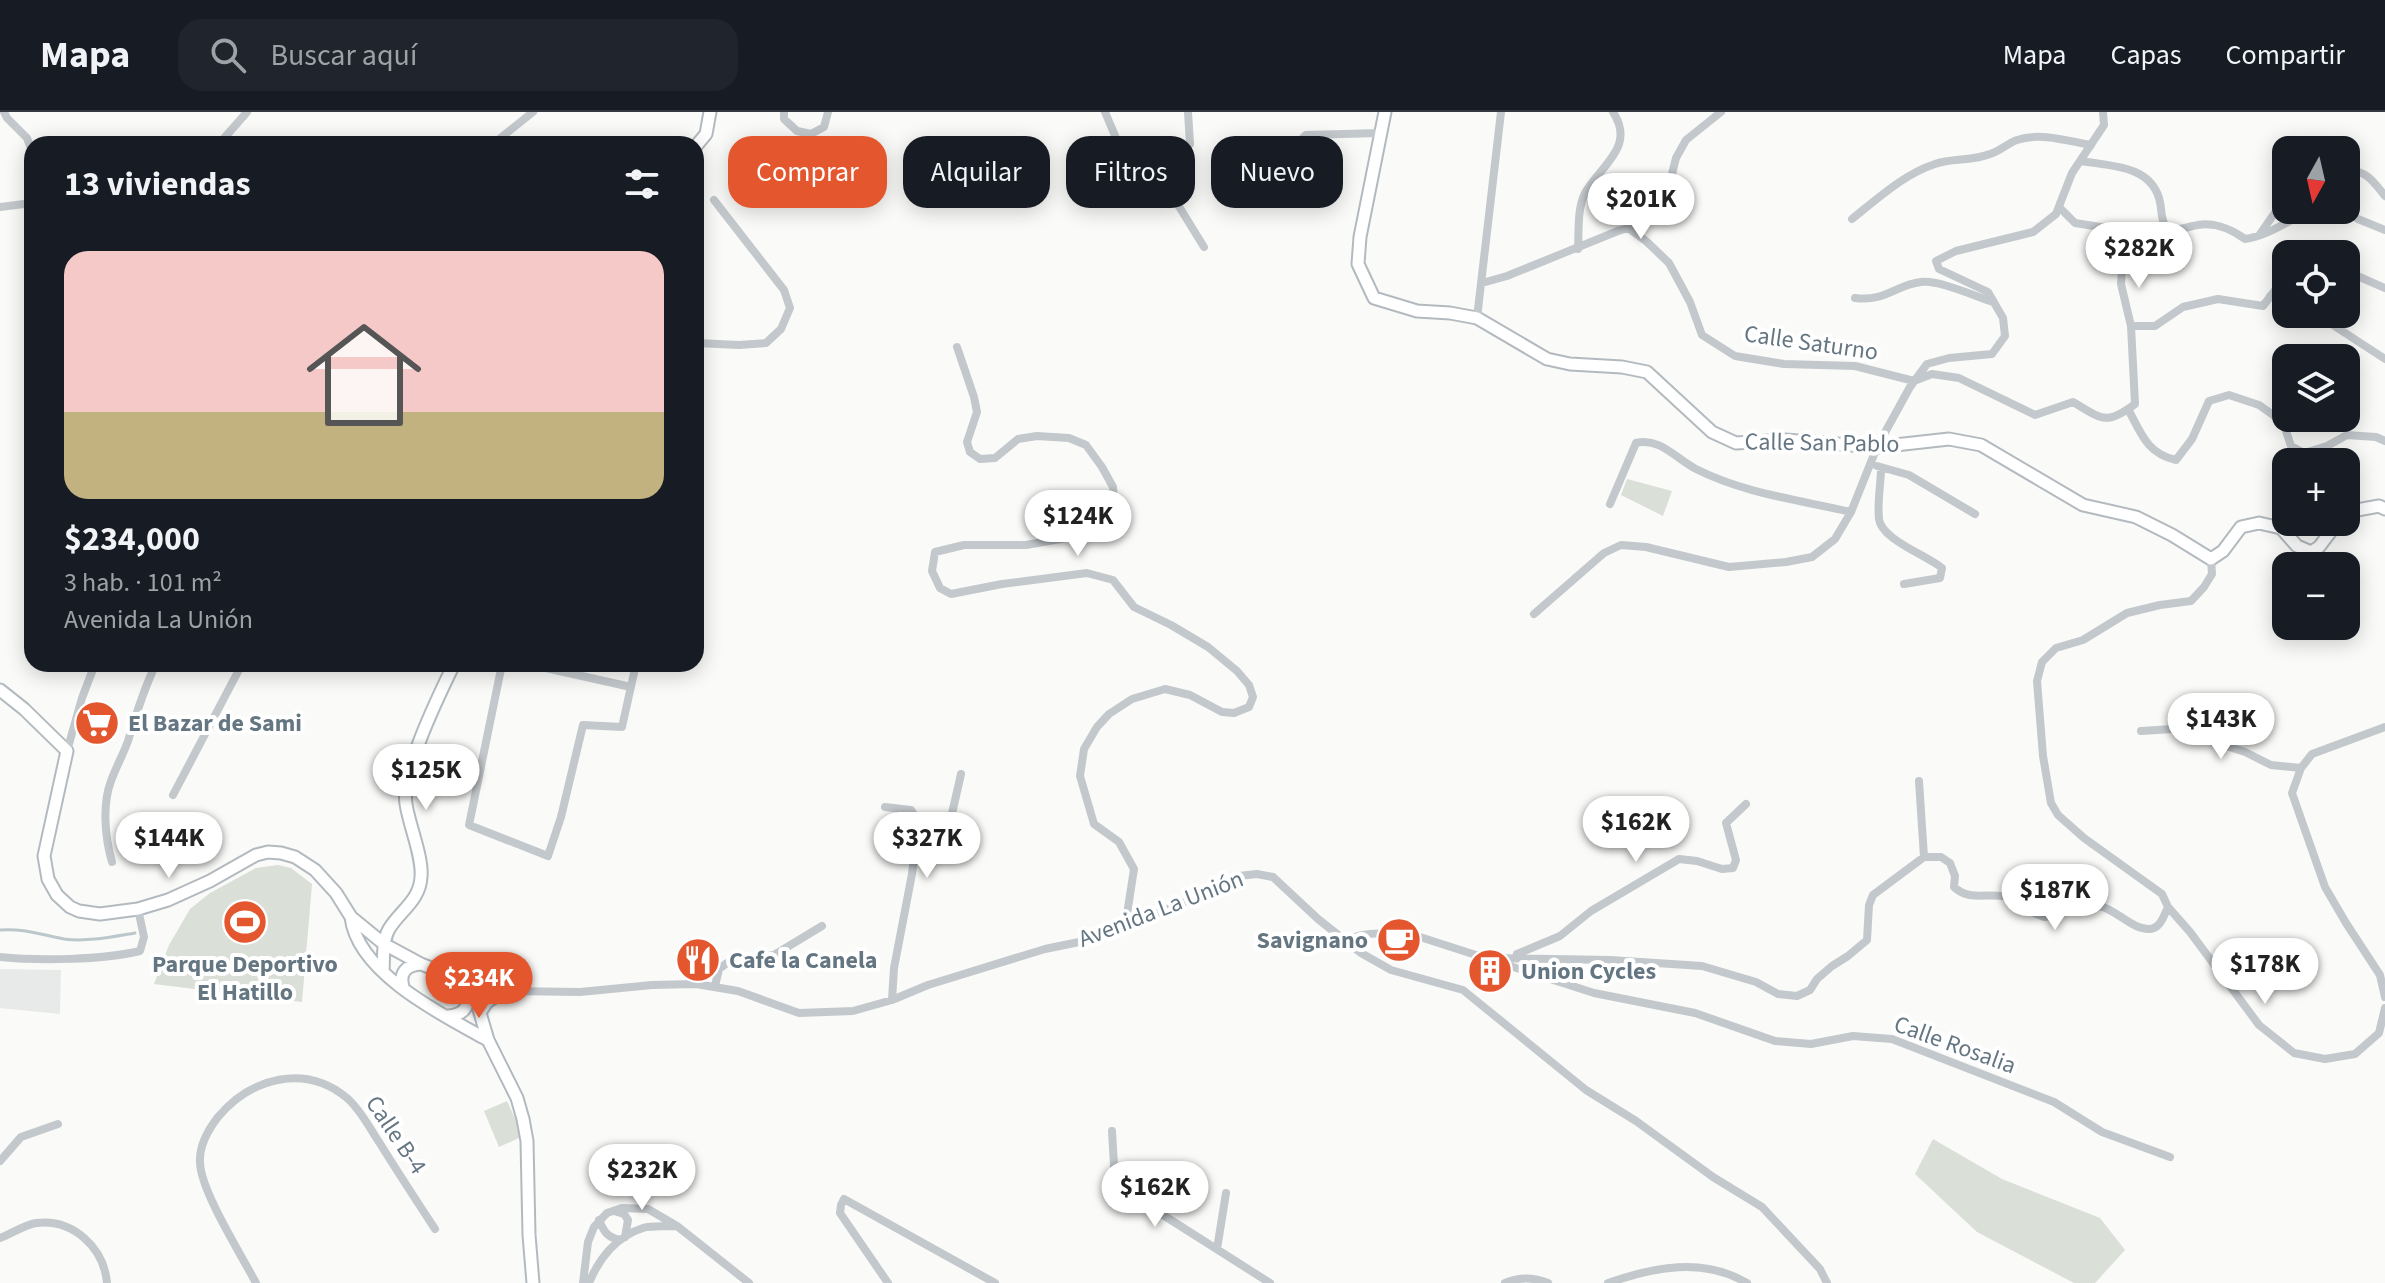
<!DOCTYPE html>
<html lang="es">
<meta charset="utf-8">
<style>
:root{--surface:#171b24;--page:#20242c;--text:#f1f3f6;--muted:#9ea1a6;--line:#363941;--accent:#e4572e}
body{margin:0;font-family:"Source Sans 3",sans-serif;background:var(--page);color:var(--text);height:100vh;display:flex;flex-direction:column;font-size:30px;white-space:nowrap}
*{box-sizing:border-box;margin:0}
p{font-size:26px;color:var(--muted)}
.icon{flex:none;width:44px;height:44px;fill:none;stroke:currentColor;stroke-width:2;stroke-linecap:round;stroke-linejoin:round}
.map{position:relative;flex:1;overflow:hidden}
.details{position:absolute;left:24px;top:24px;width:680px;height:536px;display:flex;flex-direction:column;background:var(--surface);border-radius:24px;box-shadow:0 4px 20px #0003}
.details>*{flex:none}
.top-card{position:absolute;left:728px;top:24px;width:760px;height:72px;display:flex;gap:16px}
.needle{width:52px;rotate:188deg}
.controls{position:absolute;left:2272px;top:24px;display:grid;gap:16px}
.controls a{display:grid;place-items:center;width:88px;height:88px;border-radius:16px;background:var(--surface);box-shadow:0 4px 20px #0003;font-size:40px}
.price{position:absolute;translate:-50% -68px;padding:0 18px;border-radius:28px;background:#fff;color:#222;font-size:26px;line-height:52px;filter:drop-shadow(0 2px 4px #0008)}
.price::after{content:'';position:absolute;left:50%;top:48px;width:24px;height:18px;margin-left:-12px;background:inherit;clip-path:polygon(0 0,100% 0,50% 100%)}
.price.current{background:var(--accent);color:#fff}
ul{padding:0;list-style:none}
li{display:grid;align-content:center;gap:16px;height:424px;padding:0 40px}
li+li{border-top:2px solid var(--line)}
li span{display:grid;place-items:center;height:248px;border-radius:24px;color:#555}
li>.icon{margin-inline-start:auto}
span .icon{width:144px;height:144px;fill:#fffc;stroke-width:1}
li b{font-size:34px}
h2{display:flex;justify-content:space-between;align-items:center;height:96px;padding:0 40px;font-size:34px}
.pill{padding:0 28px;border-radius:24px;background:var(--surface);box-shadow:0 4px 20px #0003;font-size:28px;line-height:72px}
.pill.current{background:var(--accent);color:#fff}
header{display:flex;align-items:center;gap:48px;box-sizing:border-box;height:112px;padding:0 40px;background:var(--surface);border-bottom:2px solid var(--line)}
header strong{font-size:38px}
nav{display:flex;gap:44px;margin-inline-start:auto;font-size:28px}
.search{width:560px;height:72px;background:var(--page);display:flex;align-items:center;gap:20px;box-sizing:border-box;padding:0 28px;border-radius:24px;color:var(--muted);font-size:30px}
.map>svg:first-child{display:block}
.built{fill:#e8e9e9}
.green{fill:#dadfd7}
.lines{fill:none;stroke-linecap:round;stroke-linejoin:round}
.stream{stroke:#bbc7cb;stroke-width:3}
.secondary-casing{stroke:#b3babf;stroke-width:15}
.street{stroke:#c3c8cc;stroke-width:8}
.secondary{stroke:#fff;stroke-width:11}
.labels{text-anchor:middle;dominant-baseline:central;stroke-width:8;stroke-linejoin:round;paint-order:stroke}
.street-label{font-size:24px;fill:#657683;stroke:#fff}
.poi-label{font-size:24px;font-weight:bold;fill:#657683;stroke:#fff;text-anchor:start}
</style>
<header>
<strong>Mapa</strong>
<div class="search"><svg class="icon" aria-label="search" viewBox="0 0 24 24"><circle cx="10" cy="10" r="6"/><path d="M15 15l6 6"/></svg>Buscar aquí</div>
<nav><a>Mapa</a><a>Capas</a><a>Compartir</a></nav>
</header>
<div class="map">
<svg width="2385" height="1171" viewBox="0 0 2385 1171">
<rect width="100%" height="100%" fill="#fafaf8"/>
<path class="built" d="M0,857L61,858L60,902L0,896Z"/>
<path class="green" d="M1627,367L1672,379L1663,404L1621,383Z
M278,753L291,756L312,772L302,890L154,872L169,833L190,797L210,781L256,756Z
M507,989L523,1024L499,1035L484,999Z
M1933,1027L2002,1067L2100,1106L2125,1138L2095,1171H2074L1977,1120L1915,1062Z"/>
<g class="lines">
<path class="stream" d="M0,818C23,816 42,823 64,827C88,830 111,825 135,821"/>
<g class="secondary-casing">
<path id="secondary" d="M1385,0L1360,125L1358,152L1374,186L1417,199L1450,201L1477,206L1547,247L1570,252L1622,255L1647,260L1712,320L1736,331L1785,328L1877,335L1949,327L1981,333L2083,393L2136,405L2172,423L2211,447L2223,439L2241,415L2259,411L2281,416L2297,434L2311,440L2319,435L2338,410
M696,34L706,22L710,0
M2346,400L2379,394L2385,397
M0,578L24,597L67,639L44,744L48,767L57,783L70,795L79,799L100,802L138,797L168,788L210,769L256,743L268,740L281,741L295,745L315,758L336,781L351,805L384,832L421,852L464,869L475,884L488,928L517,986L523,1007L527,1029L529,1123L533,1171
M351,805C357,861 444,904 488,928
M383,859C384,846 382,829 389,817C400,799 420,788 421,765C423,745 409,713 406,692C401,660 439,583 454,552
M403,875C399,861 406,853 421,852
M481,899L487,890L504,879
M448,904C467,903 469,892 469,875"/>
</g>
<path class="street" d="M4,0L7,6L27,26L32,39
M784,0V7L797,19L811,22L824,15L828,0
M1105,0L1116,26L1122,31L1141,33L1153,40L1162,54L1175,88L1204,135
M1188,0L1190,32
M219,32L247,0
M493,32L533,0
M2081,49C2110,54 2149,53 2159,86C2163,99 2159,104 2167,118C2178,119 2183,116 2193,114C2211,109 2230,116 2245,127C2270,124 2291,105 2315,98
M2346,60C2365,56 2374,70 2385,84
M1258,69L1306,23L1380,21
M0,95L32,91
M2345,98L2358,107L2385,118
M1852,107C1877,87 1904,62 1935,52C1952,46 1973,49 1990,42C2000,39 2008,31 2017,28C2041,20 2068,29 2091,33
M1628,116L1646,129L1669,151L1690,190L1702,223L1735,244L1784,252L1855,254L1914,269L1932,262L1959,266L2035,303L2073,290C2102,307 2106,314 2135,292L2131,214L2121,172L2124,130L2113,117L2075,111L2059,95
M2260,122L2274,102L2286,93
M1578,137C1579,119 1577,97 1585,81C1601,53 1636,35 1613,0
M2346,159L2385,176
M1482,171L1507,164L1618,119L1661,106L1676,46L1686,28L1721,0
M2270,184L2286,189
M1855,186C1886,190 1895,173 1921,170C1940,168 1974,184 1993,190
M2316,202L2385,247
M1477,206L1501,0
M2131,214H2155L2183,195L2218,187L2263,194L2286,164
M696,231L739,233L766,231L781,217L790,196L784,178L714,88
M957,235L974,285L977,300L967,330L970,340L980,347L995,346L1018,327L1037,324L1069,326L1086,333L1102,355L1113,375L1114,392L1106,412L1089,422L1026,433H964L935,440L932,459L940,476L951,482L1002,472L1087,461L1113,468L1134,495L1171,513L1208,535L1237,559L1249,573L1253,585L1249,595L1234,601L1222,600L1190,583L1165,577L1132,587L1109,602L1097,615L1084,637L1080,664L1094,712L1119,730L1134,757L1125,815
M2128,297C2141,321 2147,342 2176,348L2192,327L2209,289L2229,283L2259,293L2283,310L2291,334L2304,341L2327,334L2347,323L2376,325L2385,329
M1877,354L1909,363L1975,402
M1881,356C1881,372 1877,390 1879,407C1881,427 1926,443 1942,456L1940,466L1904,472
M1610,392L1636,331C1660,325 1676,347 1696,357C1743,381 1799,388 1851,400
M1534,502L1604,441L1621,433L1646,435L1729,455L1786,450L1812,445L1835,427L1851,400L1877,335L1910,275L1927,252L1949,246L1992,242L2005,224L2003,206L1988,180L1939,157L1936,149L1956,139L2033,120L2056,102L2072,61L2104,13L2103,0
M502,552L469,713L548,744L561,705L583,613L622,615L636,552
M528,552L631,575
M2385,615L2312,642L2301,656L2292,681L2325,775L2346,811L2380,863L2385,885
M2141,619L2173,617L2245,640L2271,653L2301,656
M67,639L82,586L95,552
M1919,669L1924,745
M173,683L242,552
M885,695L911,698L918,709L912,762L894,856L892,888
M918,709L951,706L961,662
M112,750C105,726 102,693 111,669C116,655 123,643 128,629C136,603 144,576 156,552
M2168,795L2190,820L2259,913L2294,941L2325,947L2355,942L2379,921L2385,896
M1347,829C1363,817 1401,822 1420,825L1594,881L1695,901L1775,929L1811,932L1853,924L1892,927L2054,990L2102,1020L2170,1045
M1517,842L1560,824L1591,799L1679,747L1697,749L1722,757L1733,756L1736,748L1726,711L1746,692
M0,845C39,849 102,848 140,839L144,825L138,797
M1489,846L1610,848L1702,854L1756,870L1778,882L1797,884L1810,878L1817,867L1832,854L1848,844L1867,828L1869,793L1873,783L1924,745H1941L1950,751L1955,764L1954,775C1970,790 1989,780 2007,785C2020,789 2034,804 2045,805C2055,805 2060,799 2068,796C2078,792 2089,792 2099,794C2116,797 2132,818 2150,817C2161,816 2164,803 2168,795L2162,782L2084,726L2058,703L2051,691L2043,644L2037,569L2042,550L2056,536L2083,528L2127,501L2160,493L2191,489L2204,475L2212,462L2211,447
M465,869L504,879L580,880L652,873L696,872L738,879L799,901L853,899L892,888L928,873L1045,837L1084,829L1125,815L1215,777L1239,764L1257,762L1273,765L1318,807L1361,841L1391,858L1463,878L1586,978L1636,1009L1713,1065L1762,1095L1820,1157L1827,1171
M715,874L719,857L727,851L738,848L774,843L822,814
M1112,1019L1115,1071L1121,1081L1152,1096L1270,1171
M0,1049L21,1025L58,1012
M614,1099L624,1102L628,1108L625,1125
M599,1108C604,1120 607,1125 620,1128
M0,1126C11,1122 24,1113 36,1111C73,1106 104,1136 107,1171
M1217,1137L1226,1081
M256,1171C242,1144 200,1078 200,1050C199,1033 208,1018 218,1005C251,966 305,951 347,986C360,997 369,1015 379,1030C397,1059 416,1088 435,1117
M583,1171L588,1130L594,1115L607,1101L622,1096L648,1097L677,1114L749,1171
M589,1171C599,1146 617,1124 643,1116C653,1113 666,1115 677,1114
M888,1171L840,1101L841,1093L844,1087L995,1171
M1505,1171C1519,1165 1534,1165 1548,1171
M1608,1171C1654,1155 1703,1145 1747,1171"/>
<use href="#secondary" class="secondary"/>
</g>
<defs>
<g id="supermarket-disc" transform="scale(2.3)"><circle r="9.5" fill="#e4572e" stroke="#fff"/><path d="M-6-5.5h2.5l.6 2H6L4.5 2H-2.5L-4.4-4H-6ZM-1.5 3.2a1.3 1.3 0 1 0 .1 0ZM3 3.2a1.3 1.3 0 1 0 .1 0Z" fill="#fff"/></g>
<g id="stadium-disc" transform="scale(2.3)"><circle r="9.5" fill="#e4572e" stroke="#fff"/><path d="M0-5a6.5 5 0 1 0 0 10a6.5 5 0 1 0 0-10ZM-3.5-1.8h7v3.6h-7Z" fill="#fff"/></g>
<g id="cafe-disc" transform="scale(2.3)"><circle r="9.5" fill="#e4572e" stroke="#fff"/><path d="M-5.5-4.5H6V0H3Q3 3.5 0 3.5H-2.5Q-5.5 3.5-5.5 0ZM3-3.2v2h1.7v-2ZM-6 4.5H4V6H-6Z" fill="#fff"/></g>
<g id="restaurant-disc" transform="scale(2.3)"><circle r="9.5" fill="#e4572e" stroke="#fff"/><path d="M-5-6h1v4h1v-4h1v4h1v-4h1v5L-1.5 .5V6h-2V.5L-5-1ZM5-6V6H3V1.5H1.5Q1.5-4 5-6Z" fill="#fff"/></g>
<g id="building-disc" transform="scale(2.3)"><circle r="9.5" fill="#e4572e" stroke="#fff"/><path d="M-4-6H4V6H1V3H-1V6H-4ZM-2.5-4.3h1.7v1.8h-1.7ZM.8-4.3h1.7v1.8H.8ZM-2.5-1h1.7V.8h-1.7ZM.8-1h1.7V.8H.8Z" fill="#fff"/></g>
</defs>
<g fill-rule="evenodd">
<use href="#supermarket-disc" x="97" y="611"/>
<use href="#stadium-disc" x="245" y="810"/>
<use href="#cafe-disc" x="1399" y="828"/>
<use href="#restaurant-disc" x="698" y="848"/>
<use href="#building-disc" x="1490" y="859"/>
</g>
<g class="labels">
<g class="street-label">
<text transform="translate(1811 231) rotate(8)">Calle Saturno</text>
<text transform="translate(1822 331) rotate(1)">Calle San Pablo</text>
<text transform="translate(1161 797) rotate(-21)">Avenida La Unión</text>
<text transform="translate(1955 933) rotate(20)">Calle Rosalia</text>
<text transform="translate(396 1023) rotate(56)">Calle B-4</text>
</g>
<g class="poi-label">
<text x="128" y="611">El Bazar de Sami</text>
<text x="1368" y="828" text-anchor="end">Savignano</text>
<text x="729" y="848">Cafe la Canela</text>
<text x="245" y="852" text-anchor="middle">Parque Deportivo<tspan x="245" dy="28">El Hatillo</tspan></text>
<text x="1521" y="859">Union Cycles</text>
</g>
</g>
</svg>
<div class="controls">
<a><svg class="needle" viewBox="-14 -14 28 28"><path d="M0-13l5 13h-10z" fill="#e53935"/><path d="M0 13l5-13h-10z" fill="#9ea1a6"/></svg></a>
<a><svg class="icon" aria-label="locate" viewBox="0 0 24 24"><circle cx="12" cy="12" r="6"/><path d="M12 2v4M12 18v4M2 12h4M18 12h4"/></svg></a>
<a><svg class="icon" aria-label="layers" viewBox="0 0 24 24"><path d="M12 4l9 5-9 5-9-5zM3 14l9 5 9-5"/></svg></a>
<a>+</a>
<a>−</a>
</div>
<b class="price" style="left:1641px;top:129px">$201K</b>
<b class="price" style="left:2139px;top:178px">$282K</b>
<b class="price" style="left:1078px;top:446px">$124K</b>
<b class="price" style="left:2221px;top:649px">$143K</b>
<b class="price" style="left:426px;top:700px">$125K</b>
<b class="price" style="left:1636px;top:752px">$162K</b>
<b class="price" style="left:169px;top:768px">$144K</b>
<b class="price" style="left:927px;top:768px">$327K</b>
<b class="price" style="left:2055px;top:820px">$187K</b>
<b class="price" style="left:2265px;top:894px">$178K</b>
<b class="price current" style="left:479px;top:908px">$234K</b>
<b class="price" style="left:642px;top:1100px">$232K</b>
<b class="price" style="left:1155px;top:1117px">$162K</b>
<div class="top-card">
<a class="pill current">Comprar</a>
<a class="pill">Alquilar</a>
<a class="pill">Filtros</a>
<a class="pill">Nuevo</a>
</div>
<section class="details">
<h2>13 viviendas<svg class="icon" aria-label="filters" viewBox="0 0 24 24"><path d="M4 7h16M4 17h16"/><circle cx="9" cy="7" r="2"/><circle cx="15" cy="17" r="2"/></svg></h2>
<ul>
<li><span style="background:linear-gradient(#f6c9c9 65%,#c2b280 0)"><svg class="icon" aria-label="home" viewBox="0 0 24 24"><path d="M3 11l9-7 9 7M6 9v11h12V9"/></svg></span><div><b>$234,000</b><p>3 hab. · 101 m²</p><p>Avenida La Unión</p></div></li>
</ul>
</section>
</div>
